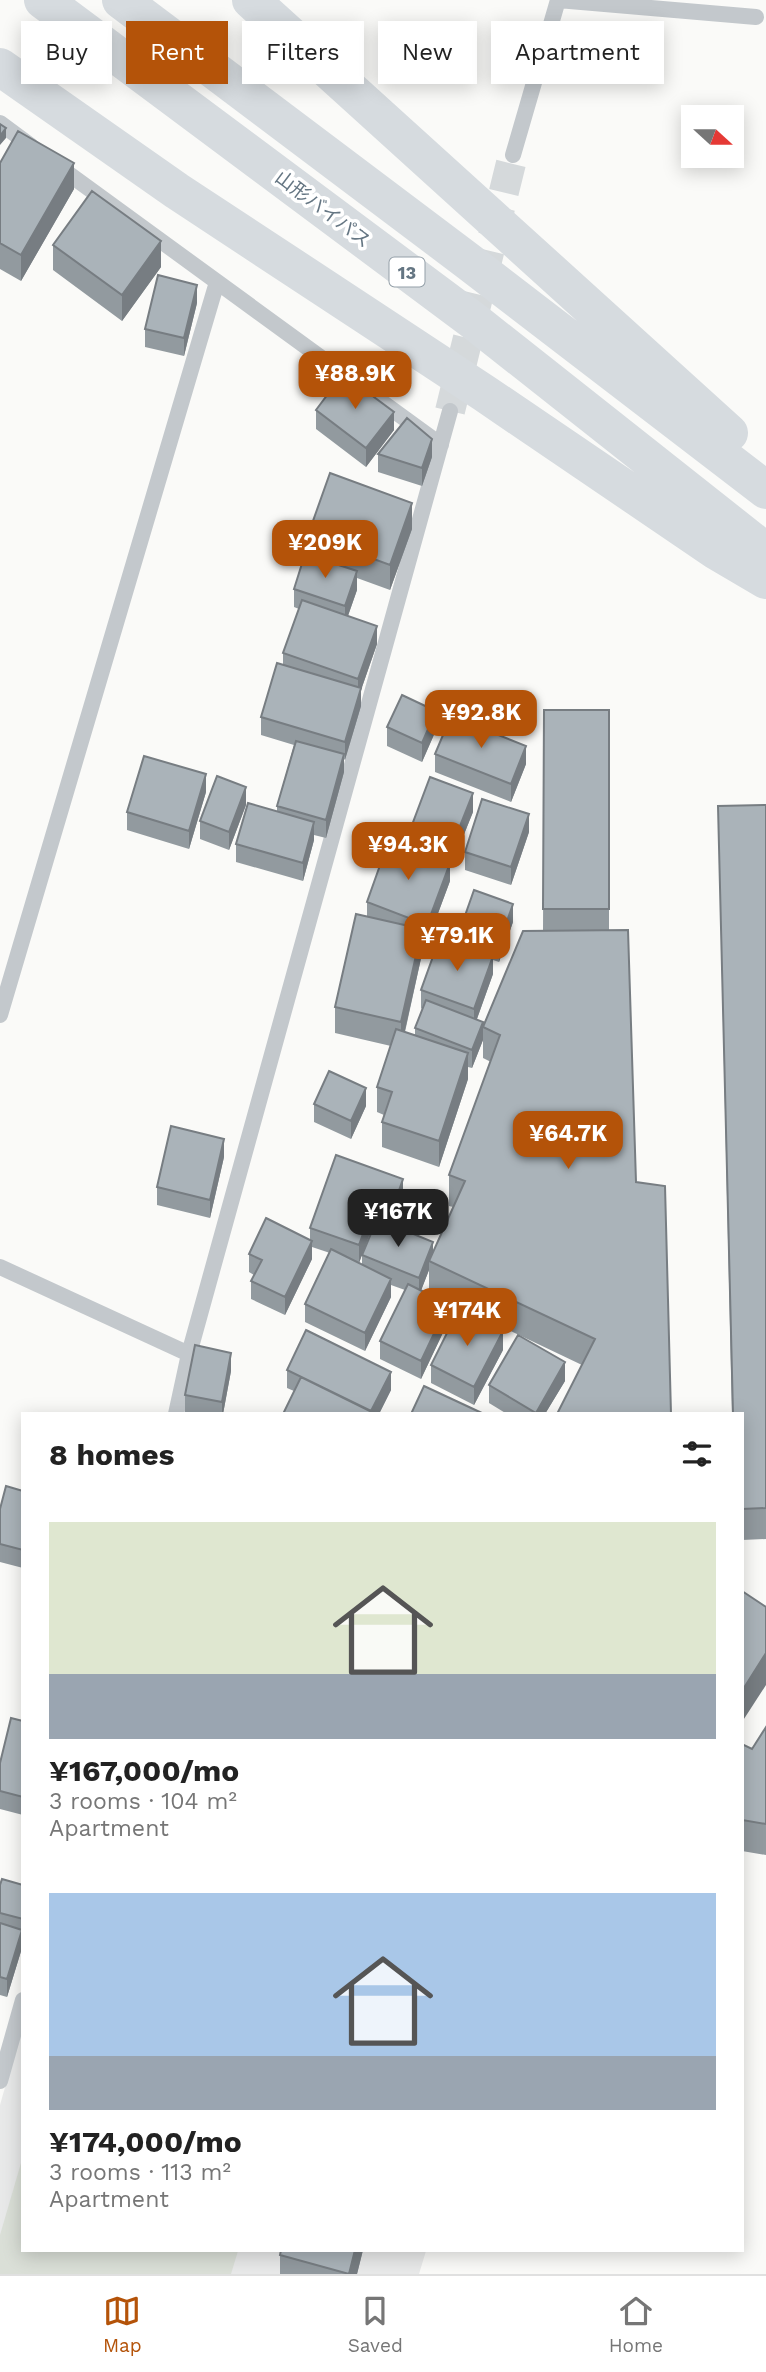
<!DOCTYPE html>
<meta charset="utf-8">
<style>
:root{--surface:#fff;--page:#f6f6f6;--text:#222;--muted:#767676;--line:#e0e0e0;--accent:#b45309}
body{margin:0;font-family:"Work Sans","Noto Sans JP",sans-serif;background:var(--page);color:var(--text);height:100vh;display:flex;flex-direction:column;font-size:26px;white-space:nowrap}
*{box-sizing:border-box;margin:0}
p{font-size:23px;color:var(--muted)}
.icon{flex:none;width:38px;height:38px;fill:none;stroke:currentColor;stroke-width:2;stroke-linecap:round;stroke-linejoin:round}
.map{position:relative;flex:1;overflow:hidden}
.panel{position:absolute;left:21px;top:1412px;width:723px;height:840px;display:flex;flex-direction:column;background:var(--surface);border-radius:0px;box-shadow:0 4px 18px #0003}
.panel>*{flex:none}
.banner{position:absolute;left:21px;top:21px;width:724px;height:63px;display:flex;gap:14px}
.needle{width:46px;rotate:111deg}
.buttons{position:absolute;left:681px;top:105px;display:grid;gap:14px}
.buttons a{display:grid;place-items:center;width:63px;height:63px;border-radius:0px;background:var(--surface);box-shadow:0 4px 18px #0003;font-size:35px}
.price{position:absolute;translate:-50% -60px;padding:0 16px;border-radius:14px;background:var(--accent);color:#fff;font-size:23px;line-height:46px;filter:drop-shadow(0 2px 4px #0008)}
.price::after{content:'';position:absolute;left:50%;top:42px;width:21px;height:16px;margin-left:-10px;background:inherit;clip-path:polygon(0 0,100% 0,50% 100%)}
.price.current{background:#222;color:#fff}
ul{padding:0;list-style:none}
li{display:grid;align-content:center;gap:14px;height:371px;padding:0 28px}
li span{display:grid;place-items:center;height:217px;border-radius:0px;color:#555}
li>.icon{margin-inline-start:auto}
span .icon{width:126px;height:126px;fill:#fffc;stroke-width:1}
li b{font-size:30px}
h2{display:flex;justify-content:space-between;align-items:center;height:84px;padding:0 28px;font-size:30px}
.tag{padding:0 24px;border-radius:0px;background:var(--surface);box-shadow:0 4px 18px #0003;font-size:24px;line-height:63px}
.tag.current{background:var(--accent);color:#fff}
.menu{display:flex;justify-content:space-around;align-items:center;height:98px;border-top:2px solid var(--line);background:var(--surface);font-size:19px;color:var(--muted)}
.menu a{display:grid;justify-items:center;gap:4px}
.menu .current{color:var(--accent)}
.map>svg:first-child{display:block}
.built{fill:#e8e9e9}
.green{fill:#dadfd7}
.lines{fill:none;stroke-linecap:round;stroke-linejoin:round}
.minor-tunnel{stroke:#d5d9db;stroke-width:30;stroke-dasharray:30 15;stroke-linecap:butt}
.service{stroke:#c3c8cc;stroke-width:16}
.trunk{stroke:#d6dbdf;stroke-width:38}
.wall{fill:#929a9f;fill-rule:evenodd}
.shaded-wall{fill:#777d82}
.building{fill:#aab3b9;stroke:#777d82;stroke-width:2}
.labels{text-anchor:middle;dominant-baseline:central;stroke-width:7;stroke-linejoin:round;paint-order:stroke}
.shield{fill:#fff;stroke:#939fa8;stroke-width:2}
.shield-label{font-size:18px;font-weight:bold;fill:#657683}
.street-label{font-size:19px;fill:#657683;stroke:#fff}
</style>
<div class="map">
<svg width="766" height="2274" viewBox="0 0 766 2274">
<rect width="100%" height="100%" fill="#fafaf8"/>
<path class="built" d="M23,2024V2250L426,2251L419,2274H0V2105Z"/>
<path class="green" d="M23,2156V2250L238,2251L231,2274H0V2235Z"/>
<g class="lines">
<path class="minor-tunnel" d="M450,411L513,155"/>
<path class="service" d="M558,0L756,17
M0,123L31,146
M513,155L558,0
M58,166L441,445
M0,1015L217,282
M0,1267L189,1354
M176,1414L189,1354L450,411
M0,2081L23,2000"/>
<path class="trunk" d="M43,0L475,322L766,552
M121,0L469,262L766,490
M251,0L729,433
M0,67L177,191L484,393L715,550L766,580"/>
</g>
<path class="wall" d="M0,163L74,189L21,281L0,269Z
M53,245L161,267L122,321L53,270Z
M197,303L184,356L145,347V329Z
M316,410L394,430L366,467L316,429Z
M378,454L432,457L422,486L378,472Z
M412,529L390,590L357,578V590L348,616L377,644L361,690V706L345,760L344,759V772L326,838L314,835V840L303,881L236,862V844L277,812V806L294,745L261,735V717L283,665V653L299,609L294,607V589L308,555V535Z
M544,710H609V930L636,1182L671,1414L582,1365L429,1292V1270L421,1290L448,1322L421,1379L380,1359V1341L405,1290L391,1285V1297L365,1351L305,1322V1304L330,1253L312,1247V1259L285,1315L251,1299V1281L254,1275L249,1272V1254L310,1240V1228L403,1197L393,1226L433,1252L453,1207L449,1206V1175L491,1062L483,1058V1027L543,931ZM373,1225H374L362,1255V1265L359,1263Z
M387,727L436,730L422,762L387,746Z
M435,754L526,764L511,802L435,772Z
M206,792L189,849L127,830V812Z
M246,805L229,850L200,839V821Z
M766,805V1539L742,1540V1414H732L718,806Z
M473,812L454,859L412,843V825Z
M529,832L511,885L465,870V852Z
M450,881L427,943L422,941V954L405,1032L415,1035V1028L422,1009L421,1008V990L460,944V930L513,922L499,962L493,960V974L477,1019L483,1040L472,1068L468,1067V1079L439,1167L382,1147V1122L384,1115L377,1112V1087L391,1046L335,1033V1007L367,916V902Z
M314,1104L366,1106L351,1139L314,1122Z
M224,1157L210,1218L157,1205V1187Z
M503,1350L474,1405L431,1383V1365Z
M287,1370L391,1390L379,1414H283L294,1391L287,1388Z
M231,1371L223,1414H191L185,1413V1395Z
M565,1381L545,1414H507L489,1403V1385Z
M23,1491V1568L0,1562V1509Z
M23,1721V1815L0,1809V1763Z
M766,1727V1855L742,1851V1744L752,1749Z
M0,1885H23L22,1948L7,1997L0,1995Z
M281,2250H363L357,2274H280V2255Z"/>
<path class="shaded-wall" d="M6,128V138L0,145V136Z
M74,163V189L21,281V255Z
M161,241V267L122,321V295Z
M197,285V303L184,356V338Z
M394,412V430L366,467V448Z
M432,439V457L422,486V468Z
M412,503V529L390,590V565Z
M357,571V590L345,624V606Z
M377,626V644L361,690V706L345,760V742L358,696V679Z
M436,711V730L422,762V743Z
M526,746V764L511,802V784Z
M344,754V772L326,838V820Z
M206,774V792L189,849V831Z
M246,787V805L229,850V832Z
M473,793V812L454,859V841Z
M529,814V832L511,885V867Z
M314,822V840L303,881V863Z
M450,863V881L427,943V925Z
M513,904V922L499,962V944Z
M422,929V954L401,1048V1022Z
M493,956V974L474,1027V1009Z
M483,1022V1040L472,1068V1050Z
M468,1053V1079L439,1167V1141Z
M366,1088V1106L351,1139V1121Z
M224,1139V1157L210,1218V1200Z
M403,1179V1197L391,1231V1213Z
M373,1206V1225L359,1263V1245Z
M312,1241V1259L285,1315V1297Z
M433,1242V1261H429V1270L419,1296V1278Z
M391,1279V1297L365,1351V1333Z
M448,1304V1322L421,1379V1361Z
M503,1331V1350L474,1405V1387Z
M231,1353V1371L223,1414H222V1402Z
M565,1362V1381L545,1414H536Z
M391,1372V1390L379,1414H371V1411Z
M766,1653V1685L742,1722V1691Z
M22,1930V1948L7,1997V1979Z
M355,2250H363L357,2274H349Z"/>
<path class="building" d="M0,124L6,128L0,136Z
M18,131L74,163L21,255L0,243V163Z
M92,191L161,241L122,295L53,245Z
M158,275L197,285L184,338L145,329Z
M343,374L394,412L366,448L316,410Z
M407,418L432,439L422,468L378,454Z
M330,473L412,503L390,565L308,535Z
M305,554L357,571L345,606L294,589Z
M302,600L377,626L358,679L283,653Z
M277,663L361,688L345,742L261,717Z
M402,695L436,711L422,743L387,727Z
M544,710H609V909H543Z
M451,716L526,746L511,784L435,754Z
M296,741L344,754L326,820L277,806Z
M144,756L206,774L189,831L127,812Z
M217,776L246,787L229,832L200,821Z
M430,777L473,793L454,841L412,825Z
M482,799L529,814L511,867L465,852Z
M248,803L314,822L303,863L236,844Z
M766,805V1508L742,1509V1414H733L718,806Z
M389,840L450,863L427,925L367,902Z
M474,890L513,904L499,944L460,930Z
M356,914L422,929L401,1022L335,1007Z
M628,930L636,1182L665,1186L671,1414H557L595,1339L429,1261L465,1181L449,1175L500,1035L483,1027L523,931Z
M440,937L493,956L474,1009L421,990Z
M426,1000L483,1022L472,1050L415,1028Z
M396,1029L468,1053L439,1141L382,1122L392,1092L377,1087Z
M329,1071L366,1088L351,1121L314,1104Z
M171,1126L224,1139L210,1200L157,1187Z
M336,1155L403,1179L391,1213L373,1206L359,1245L310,1228Z
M266,1218L312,1241L285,1297L251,1281L262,1260L249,1254Z
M377,1219L433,1242L419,1278L362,1255Z
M331,1249L391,1279L365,1333L305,1304Z
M408,1284L448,1304L421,1361L380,1341Z
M459,1309L503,1331L474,1387L431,1365Z
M306,1330L391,1372L371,1411L287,1370Z
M518,1335L565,1362L536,1413L489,1385Z
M195,1345L231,1353L222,1402L185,1395Z
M301,1377L376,1414H283Z
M424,1386L484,1414H411Z
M6,1486L23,1491V1550L0,1544V1509Z
M742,1591L766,1607V1653L742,1691Z
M11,1718L23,1721V1797L0,1791V1763Z
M766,1727V1824L742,1820V1744L752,1749Z
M2,1879L23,1885V1919L0,1913V1885Z
M0,1923L22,1930L7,1979L0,1977Z
M281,2250H355L349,2274L280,2255Z"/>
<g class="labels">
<rect class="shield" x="389.5" y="257.5" width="35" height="29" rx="5"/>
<g class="shield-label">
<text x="407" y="272">13</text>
</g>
<g class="street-label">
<text transform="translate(323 209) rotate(37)">山形バイパス</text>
</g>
</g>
</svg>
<div class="buttons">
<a><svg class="needle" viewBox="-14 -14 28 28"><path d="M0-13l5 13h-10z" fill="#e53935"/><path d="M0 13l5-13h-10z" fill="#767676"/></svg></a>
</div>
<b class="price" style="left:355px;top:411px">¥88.9K</b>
<b class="price" style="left:325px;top:580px">¥209K</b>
<b class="price" style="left:481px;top:750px">¥92.8K</b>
<b class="price" style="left:408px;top:882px">¥94.3K</b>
<b class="price" style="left:457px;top:973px">¥79.1K</b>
<b class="price" style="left:568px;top:1171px">¥64.7K</b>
<b class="price current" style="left:398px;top:1249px">¥167K</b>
<b class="price" style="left:467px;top:1348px">¥174K</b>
<div class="banner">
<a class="tag">Buy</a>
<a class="tag current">Rent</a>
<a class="tag">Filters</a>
<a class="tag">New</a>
<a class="tag">Apartment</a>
</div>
<section class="panel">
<h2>8 homes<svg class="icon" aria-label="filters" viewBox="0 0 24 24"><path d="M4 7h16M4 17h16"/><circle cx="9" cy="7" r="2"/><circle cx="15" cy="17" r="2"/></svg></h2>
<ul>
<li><span style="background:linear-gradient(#dfe7d0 70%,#9aa5b1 0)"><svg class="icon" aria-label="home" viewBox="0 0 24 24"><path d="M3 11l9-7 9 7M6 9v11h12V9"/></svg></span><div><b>¥167,000/mo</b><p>3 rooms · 104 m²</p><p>Apartment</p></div></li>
<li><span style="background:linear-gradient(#a9c7e8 75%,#9aa5b1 0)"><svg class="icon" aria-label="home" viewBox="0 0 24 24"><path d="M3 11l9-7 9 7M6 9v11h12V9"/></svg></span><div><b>¥174,000/mo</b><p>3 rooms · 113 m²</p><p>Apartment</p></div></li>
</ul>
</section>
</div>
<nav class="menu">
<a class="current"><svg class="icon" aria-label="map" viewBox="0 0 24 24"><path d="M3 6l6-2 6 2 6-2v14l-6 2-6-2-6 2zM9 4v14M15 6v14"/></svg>Map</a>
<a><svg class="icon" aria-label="saved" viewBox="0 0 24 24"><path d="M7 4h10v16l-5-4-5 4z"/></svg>Saved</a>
<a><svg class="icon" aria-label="home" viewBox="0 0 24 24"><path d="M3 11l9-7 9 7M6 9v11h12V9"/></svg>Home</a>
</nav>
